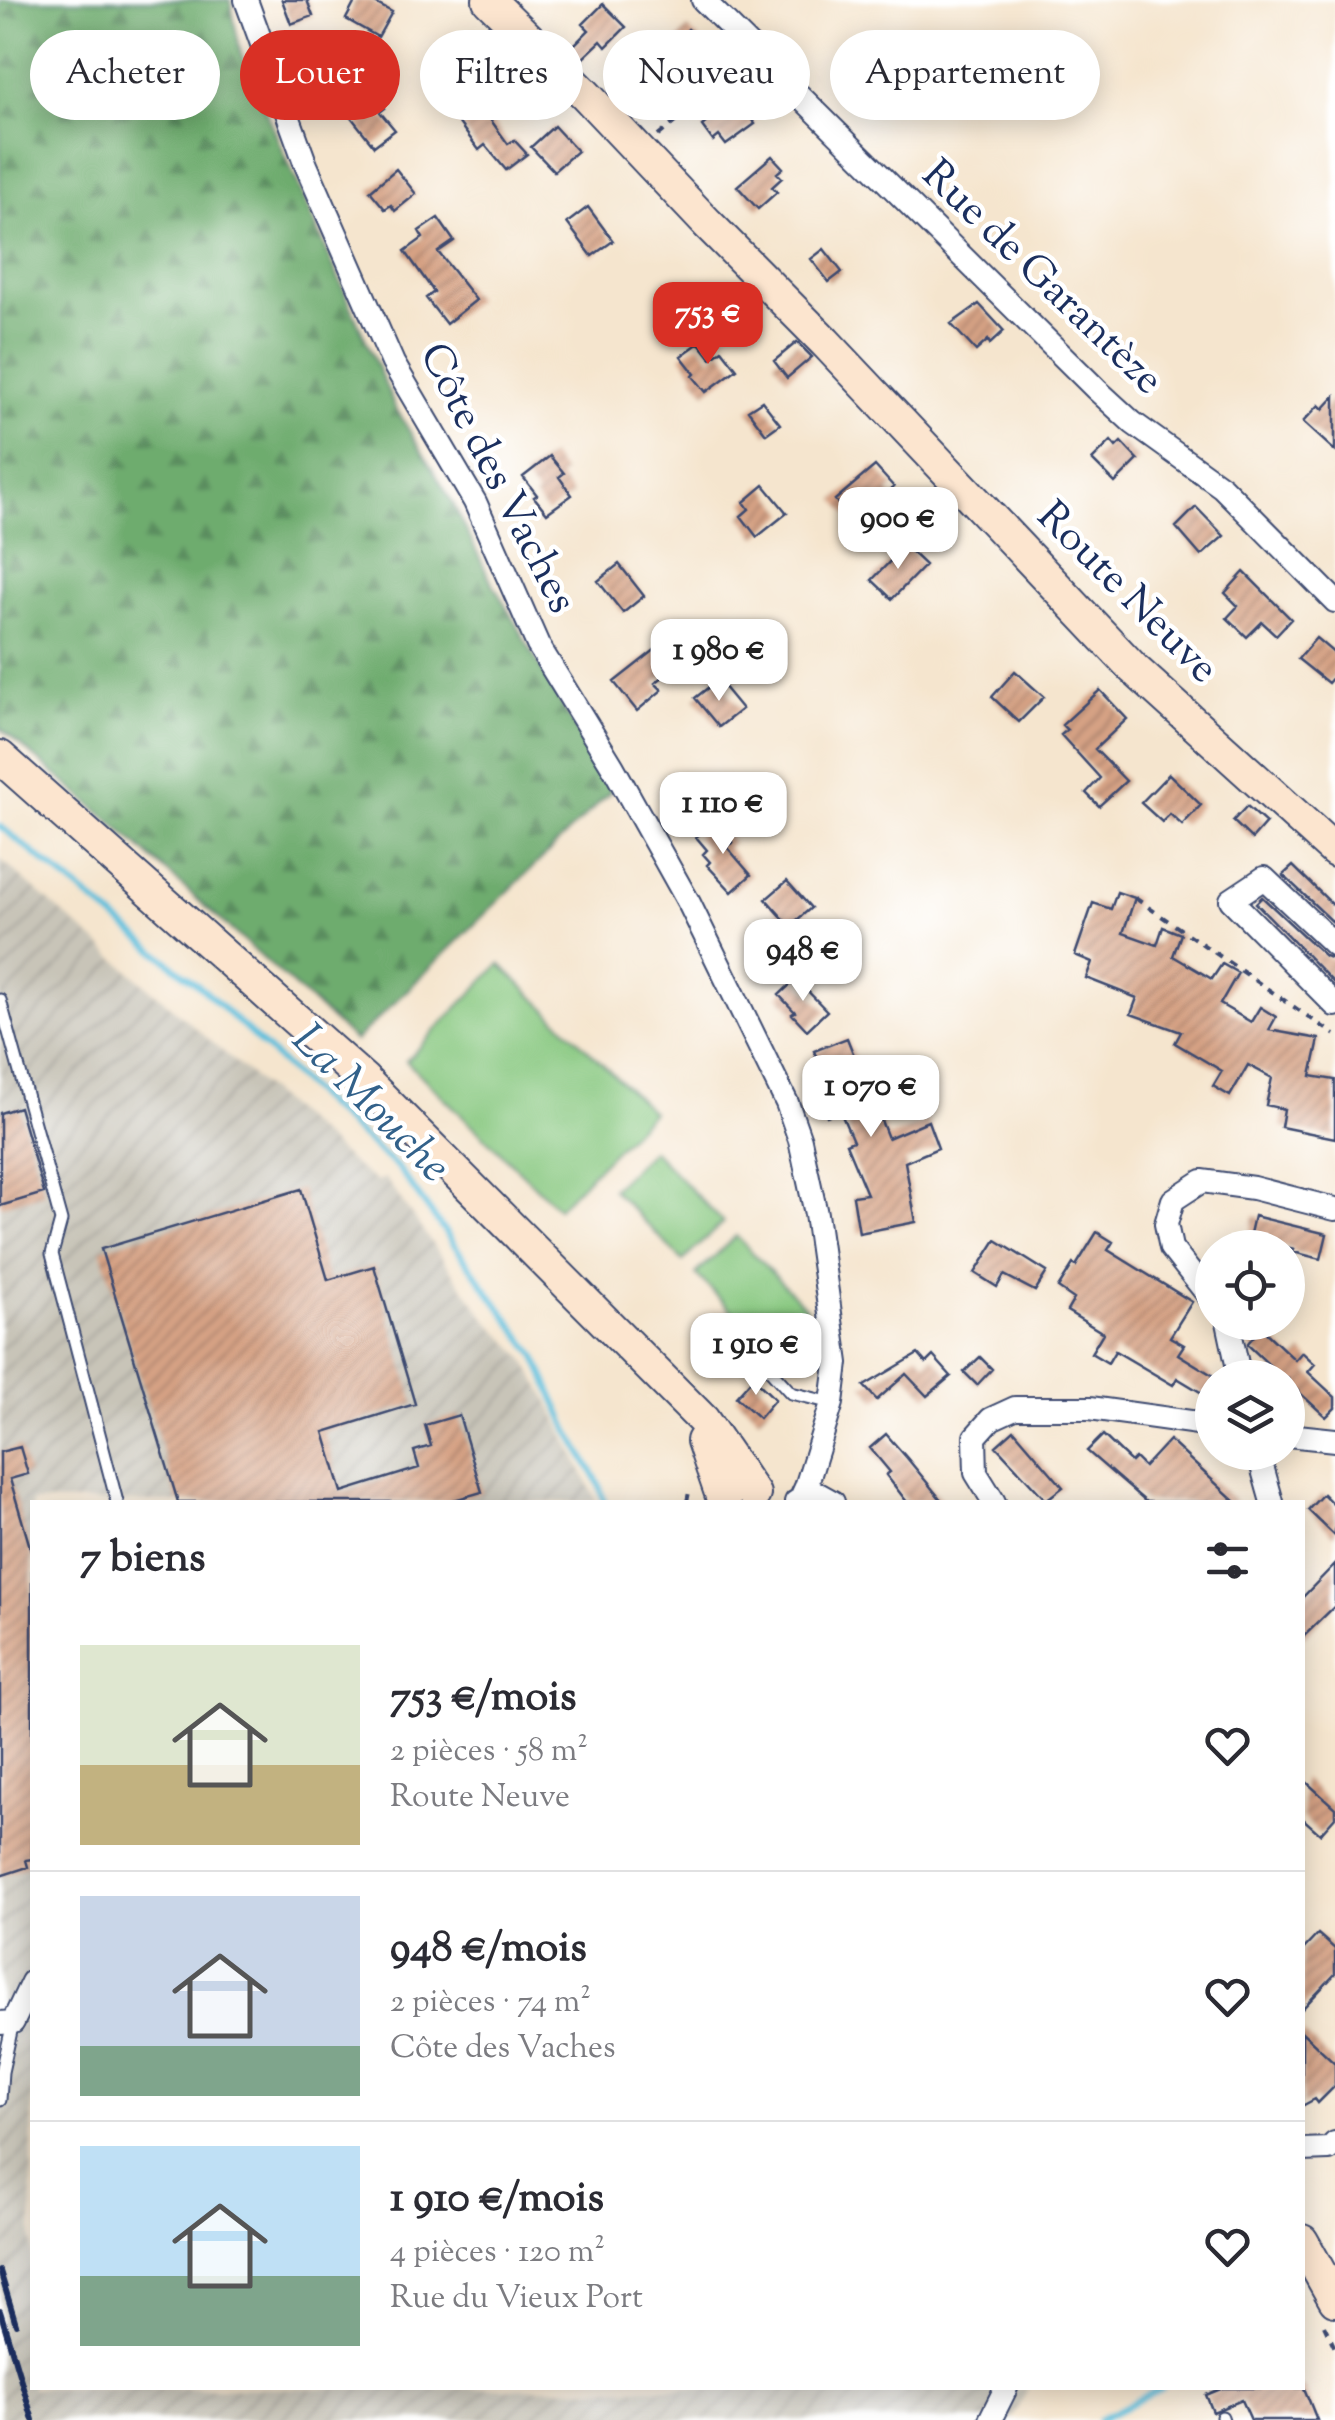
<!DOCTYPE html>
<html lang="fr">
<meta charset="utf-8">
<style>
:root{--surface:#fff;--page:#f7f7f7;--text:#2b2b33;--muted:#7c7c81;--line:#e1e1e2;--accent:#d93025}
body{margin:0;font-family:"Sorts Mill Goudy",serif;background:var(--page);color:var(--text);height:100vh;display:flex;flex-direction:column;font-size:38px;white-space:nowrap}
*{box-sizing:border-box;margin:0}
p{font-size:32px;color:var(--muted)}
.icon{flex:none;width:55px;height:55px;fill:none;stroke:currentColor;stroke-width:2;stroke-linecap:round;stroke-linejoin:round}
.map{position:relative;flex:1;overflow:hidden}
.drawer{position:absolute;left:30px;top:1500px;width:1275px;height:890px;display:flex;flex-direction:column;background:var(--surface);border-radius:0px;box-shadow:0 5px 25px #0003}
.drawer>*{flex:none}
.top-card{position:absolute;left:30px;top:30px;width:1275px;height:90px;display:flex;gap:20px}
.tools{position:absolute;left:1195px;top:1230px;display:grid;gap:20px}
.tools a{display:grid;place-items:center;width:110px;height:110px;border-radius:50%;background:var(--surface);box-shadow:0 5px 25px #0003;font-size:50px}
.price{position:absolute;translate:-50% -85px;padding:0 22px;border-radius:20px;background:#fff;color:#222;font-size:32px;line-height:65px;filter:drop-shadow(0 2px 5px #0008)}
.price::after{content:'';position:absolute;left:50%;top:60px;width:30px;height:22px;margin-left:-15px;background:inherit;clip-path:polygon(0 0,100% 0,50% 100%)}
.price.current{background:var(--accent);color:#fff}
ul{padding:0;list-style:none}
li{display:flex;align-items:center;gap:30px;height:250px;padding:0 50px}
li+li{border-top:2px solid var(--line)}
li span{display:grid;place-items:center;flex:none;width:280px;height:200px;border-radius:0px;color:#555}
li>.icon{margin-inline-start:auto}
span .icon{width:120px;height:120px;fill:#fffc;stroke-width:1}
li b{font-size:42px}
h2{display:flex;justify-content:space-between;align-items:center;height:120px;padding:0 50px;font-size:42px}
.tag{padding:0 35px;border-radius:45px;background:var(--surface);box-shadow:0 5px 25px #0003;font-size:35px;line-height:90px}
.tag.current{background:var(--accent);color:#fff}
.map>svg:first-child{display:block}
.industrial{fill:url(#industrial-furrows)}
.grass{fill:#88c880;stroke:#527c6f;stroke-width:2.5}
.forest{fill:url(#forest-firs);stroke:#446e66;stroke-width:2.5}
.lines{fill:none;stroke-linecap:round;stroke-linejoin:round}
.stream{stroke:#5dbfdc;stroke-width:6}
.building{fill:url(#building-hatch)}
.lane-casing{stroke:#3c4a6f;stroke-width:15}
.street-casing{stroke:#3c4a6f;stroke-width:26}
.secondary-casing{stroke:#3c4a6f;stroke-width:36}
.path{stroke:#3c4a6f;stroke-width:4;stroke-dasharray:8 8;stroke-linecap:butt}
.lane{stroke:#fff;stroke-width:11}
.street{stroke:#fff;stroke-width:22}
.secondary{stroke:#fce5cf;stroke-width:32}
.rail{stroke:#1b2f5e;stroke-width:6}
.labels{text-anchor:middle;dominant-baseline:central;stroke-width:9;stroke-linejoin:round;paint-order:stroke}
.street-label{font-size:42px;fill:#1b2f5e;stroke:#fff}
.water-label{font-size:45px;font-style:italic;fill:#32618a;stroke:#fff}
</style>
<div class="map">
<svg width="1335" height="2420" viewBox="0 0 1335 2420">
<defs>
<pattern id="industrial-furrows" width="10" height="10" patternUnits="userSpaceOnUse" patternTransform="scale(2.5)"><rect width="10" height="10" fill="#c8c4b8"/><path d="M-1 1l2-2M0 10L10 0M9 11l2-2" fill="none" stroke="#aba9a1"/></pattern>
<pattern id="forest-firs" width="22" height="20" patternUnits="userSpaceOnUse" patternTransform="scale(2.5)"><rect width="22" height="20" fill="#6eac6e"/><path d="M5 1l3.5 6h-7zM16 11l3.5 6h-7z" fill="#5a8c5e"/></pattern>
<pattern id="building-hatch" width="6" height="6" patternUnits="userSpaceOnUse" patternTransform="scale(2.5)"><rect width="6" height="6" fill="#d6a284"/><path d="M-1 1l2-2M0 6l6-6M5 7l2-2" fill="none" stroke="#ad846f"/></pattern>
</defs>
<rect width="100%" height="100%" fill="#fff"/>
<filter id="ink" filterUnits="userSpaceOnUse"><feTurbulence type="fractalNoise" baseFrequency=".01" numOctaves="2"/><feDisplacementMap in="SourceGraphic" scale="20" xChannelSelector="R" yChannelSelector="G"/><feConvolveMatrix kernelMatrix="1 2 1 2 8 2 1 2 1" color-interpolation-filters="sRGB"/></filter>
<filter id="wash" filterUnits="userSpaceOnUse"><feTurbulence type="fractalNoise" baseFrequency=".0048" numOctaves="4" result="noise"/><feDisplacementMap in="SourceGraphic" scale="40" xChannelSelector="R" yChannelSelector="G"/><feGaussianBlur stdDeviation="2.25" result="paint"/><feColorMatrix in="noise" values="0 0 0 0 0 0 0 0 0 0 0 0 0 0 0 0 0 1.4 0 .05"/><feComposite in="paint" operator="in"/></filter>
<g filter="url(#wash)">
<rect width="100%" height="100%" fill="#f5e5ce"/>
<path class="industrial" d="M0,859L359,1169L377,1182L385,1178L483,1315L523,1357L546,1396L595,1498V1502H32V2388H1028L1012,2420H0Z"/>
<path class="grass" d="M500,964L652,1112L558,1208L406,1061Z
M652,1150L723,1222L683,1261L612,1189Z
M736,1236L806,1308L767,1347L696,1274Z"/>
<path class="forest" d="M0,0H230L241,54L395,407L454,505L488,575L611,791L355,1041L107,818L0,728Z"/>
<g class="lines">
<path class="stream" d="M0,826L205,991L329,1108L398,1168L535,1355L568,1429L599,1484L604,1502
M1099,2420L1161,2388"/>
</g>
<g id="blocks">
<path class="building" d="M282,0H307L313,16L291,24Z
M356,0H369L392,12L378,37L346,19Z
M603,4L626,27L606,47L601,41L580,61L569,50L589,30L583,24Z
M688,29L717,57L691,85L674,70L679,64L666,52Z
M451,33L480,62L458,80L430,53Z
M369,88L385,108L380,112L395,130L374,146L344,108Z
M735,98L755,124L726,145L719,136L713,141L702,126Z
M480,105L508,144L514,140L527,154L506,170L485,145L479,150L458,122Z
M554,126L577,151L554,171L531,147Z
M772,156L783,168L777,173L782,178L772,187L777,192L758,209L737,186Z
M396,169L416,194L395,211L391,205L385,209L370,191Z
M588,207L613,241L592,256L567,223Z
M438,218L454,241L438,252L476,300L446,324L426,298L434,292L405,251L423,238L419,231Z
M824,249L842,272L829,282L811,259Z
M979,304L1004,331L990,344L988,340L976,351L951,324Z
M797,342L812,357L787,378L774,361Z
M699,343L711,358L722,350L737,369L706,392L693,376L695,374L681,356Z
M1335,396V451L1303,422L1319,405L1323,409Z
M762,401L780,424L766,434L748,410Z
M1111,441L1116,447L1121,442L1138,460L1115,483L1092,460Z
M550,456L564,473L559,477L572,495L547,513L534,497L537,495L523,477Z
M875,466L894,487L888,492L894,499L880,511L868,497L848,515L835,500Z
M764,485L787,513L757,537L741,516L749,509L744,502Z
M1196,507L1224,536L1201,556L1176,527Z
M905,546L925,565L892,599L872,580Z
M619,564L644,596L623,613L598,581Z
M1244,572L1291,619L1276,635L1262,622L1247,637L1227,618L1238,606L1225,593Z
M1316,638L1335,654V675L1328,683L1298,659Z
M656,649L673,669L655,683L662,690L637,711L614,682Z
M1015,671L1044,697L1019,722L992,697Z
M718,680L742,709L719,727L695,698Z
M1100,690L1127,719L1095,749L1126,781L1099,806L1086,793L1100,778L1061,735L1067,730L1062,725Z
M1169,774L1201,805L1182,825L1170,814L1162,822L1141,803Z
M1247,806L1266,823L1252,839L1233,821Z
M715,821L733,842L727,847L751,875L732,892L707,865L710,862L703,854L707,850L696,837Z
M1293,866L1335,907V924L1283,875Z
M787,881L811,908L790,926L766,899Z
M1117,892L1135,898L1123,933L1157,945L1163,927L1181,934L1173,956L1212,979L1222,964L1238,973L1220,1004L1251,1022L1260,1007L1276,1017L1269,1030L1319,1039L1311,1076L1335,1080V1138L1281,1127L1284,1109L1266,1105L1272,1078L1248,1065L1230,1096L1213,1086L1222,1071L1175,1043L1181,1032L1131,1014L1137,998L1086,978L1092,962L1075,955L1093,903L1111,909Z
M1262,897L1325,956L1335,960V984L1256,903Z
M796,979L827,1011L807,1030L792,1014L795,1012L779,995Z
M847,1038L857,1063L863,1060L877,1096L872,1098L888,1138L928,1121L938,1148L905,1162L916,1222L859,1233L853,1196L867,1194L846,1144L853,1141L840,1111L827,1116L813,1081L824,1076L814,1051Z
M19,1107L44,1193L0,1206V1113Z
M301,1189L328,1280L374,1266L415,1404L324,1432L342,1492L419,1468L414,1451L431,1446L425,1425L459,1415L482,1492L447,1502H178L101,1249Z
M1254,1216L1327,1234L1321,1259L1293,1252L1294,1249L1249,1238Z
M1097,1232L1113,1242L1108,1250L1192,1302L1170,1337L1184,1345L1178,1354L1212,1375V1399L1177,1378L1173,1385L1115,1351L1108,1363L1091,1353L1103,1333L1067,1311L1074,1299L1058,1288L1073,1264L1076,1266Z
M996,1240L1047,1272L1035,1291L1004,1275L997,1287L975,1273Z
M1261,1328L1295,1360L1302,1352L1315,1364L1308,1372L1335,1397V1408L1326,1417L1288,1382V1378H1283L1248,1345V1343Z
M918,1354L926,1363L933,1356L951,1376L927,1396L906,1374L877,1400L864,1386Z
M980,1357L992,1369L977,1385L964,1372Z
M753,1378L775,1399L759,1418L736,1397Z
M1014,1430L1063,1487L1046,1500L996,1446Z
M886,1434L907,1458L943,1502H907L886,1475L890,1472L870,1448Z
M1103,1435L1131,1462L1135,1458L1144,1467L1169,1440L1236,1502H1146L1087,1451Z
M20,1447L28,1474L10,1479L32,1554V1859L26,1860L28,1867L0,1876V1452Z
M1323,1494L1335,1506V1536L1308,1510Z
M1335,1564V1606L1302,1638V1598Z
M1302,1778L1335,1808V1817L1320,1834L1302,1818Z
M1318,1934L1335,1949V1974L1302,2009V1951Z
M1302,2032L1335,2063V2086L1318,2103L1315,2099L1302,2106Z
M1223,2388H1304L1317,2420H1251L1242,2400L1213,2412L1206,2395Z"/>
</g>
</g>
<g filter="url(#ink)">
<use href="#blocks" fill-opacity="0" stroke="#3c4a6f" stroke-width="2.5"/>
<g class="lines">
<g class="lane-casing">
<path id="lane" d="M0,1000L61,1221L52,1254L117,1502
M771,1371L791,1393L832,1403
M0,2100L2,2072L13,2022
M1222,2417L1223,2420"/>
</g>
<g class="street-casing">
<path id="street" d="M246,0L306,165L393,363L475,502L538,645L613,767L689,903L787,1103L800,1140L816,1214L837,1363L832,1403L806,1487L800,1500L796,1502
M703,0L1096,389L1133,423L1222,487L1335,601
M1335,945L1264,878L1231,900L1335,1005
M1212,1300L1171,1248L1166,1224L1173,1200L1202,1181L1253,1188L1335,1209
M1228,1322L1240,1378
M1288,1435L1335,1440
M1258,1452L1272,1502
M806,1487L833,1502
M994,1502L976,1473L975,1437L991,1419L1015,1408H1090L1212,1425
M0,2023L13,2022L32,1982
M1302,2150L1329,2149L1335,2143
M990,2420L1006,2388"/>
</g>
<g class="secondary-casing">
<path id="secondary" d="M489,0L585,94L707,223L825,342L1134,669L1335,851
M0,757L364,1080L703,1420L754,1494
M703,1441L724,1502
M1302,2241L1335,2300"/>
</g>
<path class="path" d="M658,136L740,69
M1135,898L1335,1035
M687,1502L690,1487
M1324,2325L1335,2348"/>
<use href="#lane" class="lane"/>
<use href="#street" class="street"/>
<use href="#secondary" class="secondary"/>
<path class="rail" d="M0,2271L16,2324
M0,2311L33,2420"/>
</g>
</g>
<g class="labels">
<g class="street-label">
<text transform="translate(1041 279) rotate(44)">Rue de Garantèze</text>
<text transform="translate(496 479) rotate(63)">Côte des Vaches</text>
<text transform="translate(1126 594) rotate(45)">Route Neuve</text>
</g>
<g class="water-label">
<text transform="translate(369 1105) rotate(45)">La Mouche</text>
</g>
</g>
</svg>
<div class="tools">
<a><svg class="icon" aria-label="locate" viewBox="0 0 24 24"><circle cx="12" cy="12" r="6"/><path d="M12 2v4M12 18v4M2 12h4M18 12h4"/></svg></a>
<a><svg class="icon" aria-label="layers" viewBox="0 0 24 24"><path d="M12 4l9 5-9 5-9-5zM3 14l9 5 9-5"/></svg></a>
</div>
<b class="price current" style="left:708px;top:367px">753 €</b>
<b class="price" style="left:898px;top:572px">900 €</b>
<b class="price" style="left:719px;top:704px">1 980 €</b>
<b class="price" style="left:723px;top:857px">1 110 €</b>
<b class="price" style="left:803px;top:1004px">948 €</b>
<b class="price" style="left:871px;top:1140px">1 070 €</b>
<b class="price" style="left:756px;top:1398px">1 910 €</b>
<div class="top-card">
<a class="tag">Acheter</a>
<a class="tag current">Louer</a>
<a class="tag">Filtres</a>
<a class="tag">Nouveau</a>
<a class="tag">Appartement</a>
</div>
<section class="drawer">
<h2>7 biens<svg class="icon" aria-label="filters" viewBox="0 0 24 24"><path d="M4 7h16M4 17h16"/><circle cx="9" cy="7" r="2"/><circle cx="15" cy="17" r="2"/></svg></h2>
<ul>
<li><span style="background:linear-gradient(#dfe7d0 60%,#c2b280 0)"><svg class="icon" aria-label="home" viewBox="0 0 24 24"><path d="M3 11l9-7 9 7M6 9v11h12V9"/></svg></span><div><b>753 €/mois</b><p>2 pièces · 58 m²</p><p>Route Neuve</p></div><svg class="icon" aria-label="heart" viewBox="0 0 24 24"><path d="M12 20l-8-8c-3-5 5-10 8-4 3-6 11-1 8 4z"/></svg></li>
<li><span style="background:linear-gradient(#c9d6e8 75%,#7fa58c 0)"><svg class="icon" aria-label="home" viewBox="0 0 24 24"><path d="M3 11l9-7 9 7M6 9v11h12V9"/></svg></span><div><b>948 €/mois</b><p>2 pièces · 74 m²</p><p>Côte des Vaches</p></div><svg class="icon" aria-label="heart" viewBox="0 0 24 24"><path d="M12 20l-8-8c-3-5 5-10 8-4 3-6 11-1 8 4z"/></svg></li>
<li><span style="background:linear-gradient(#bfe0f5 65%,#7fa58c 0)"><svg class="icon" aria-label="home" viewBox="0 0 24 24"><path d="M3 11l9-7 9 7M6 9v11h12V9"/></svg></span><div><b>1 910 €/mois</b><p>4 pièces · 120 m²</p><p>Rue du Vieux Port</p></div><svg class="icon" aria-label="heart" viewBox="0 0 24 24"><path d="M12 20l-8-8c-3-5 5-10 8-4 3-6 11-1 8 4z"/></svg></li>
</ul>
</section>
</div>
